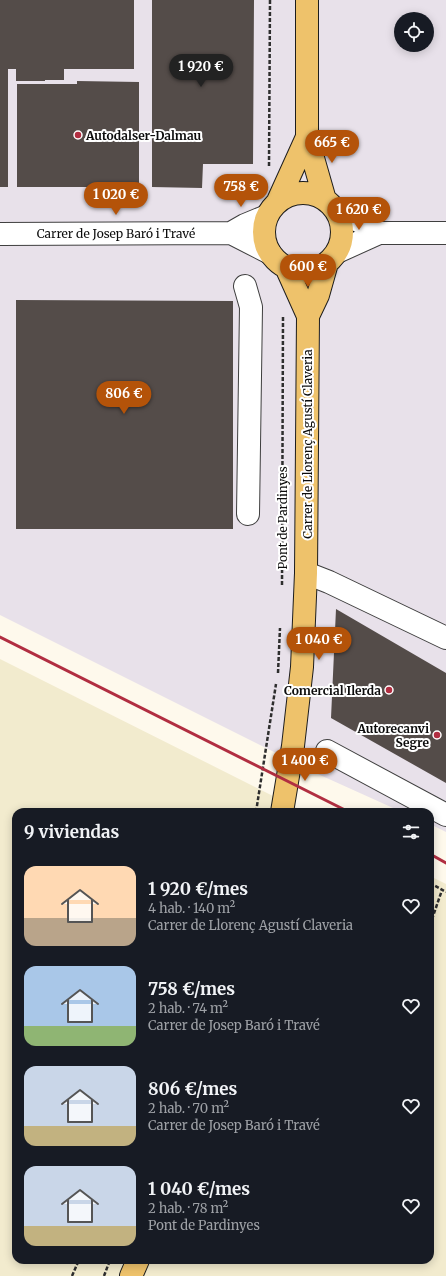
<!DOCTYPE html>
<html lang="es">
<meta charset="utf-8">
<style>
:root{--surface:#171b24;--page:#20242c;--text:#f1f3f6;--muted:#9ea1a6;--accent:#b45309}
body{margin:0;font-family:Merriweather,serif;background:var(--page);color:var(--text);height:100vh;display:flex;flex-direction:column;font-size:15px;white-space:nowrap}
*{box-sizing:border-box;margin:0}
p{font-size:13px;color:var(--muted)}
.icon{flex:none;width:22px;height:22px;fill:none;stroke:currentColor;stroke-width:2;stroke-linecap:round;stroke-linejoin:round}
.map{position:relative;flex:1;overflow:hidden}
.sheet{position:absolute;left:12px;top:808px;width:422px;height:456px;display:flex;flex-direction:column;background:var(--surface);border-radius:12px;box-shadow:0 2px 10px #0003}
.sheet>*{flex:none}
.fabs{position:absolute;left:394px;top:12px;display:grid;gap:8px}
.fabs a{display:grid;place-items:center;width:40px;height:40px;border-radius:50%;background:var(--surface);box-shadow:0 2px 10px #0003;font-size:20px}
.price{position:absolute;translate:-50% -34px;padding:0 9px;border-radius:14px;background:var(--accent);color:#fff;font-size:13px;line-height:26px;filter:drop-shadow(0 1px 2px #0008)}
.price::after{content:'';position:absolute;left:50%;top:24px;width:12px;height:9px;margin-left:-6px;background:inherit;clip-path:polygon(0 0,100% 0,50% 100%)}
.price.selected{background:#222;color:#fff}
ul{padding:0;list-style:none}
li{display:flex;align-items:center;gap:12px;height:100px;padding:0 12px}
li span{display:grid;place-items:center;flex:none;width:112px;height:80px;border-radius:12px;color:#555}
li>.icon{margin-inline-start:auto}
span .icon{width:48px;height:48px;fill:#fffc;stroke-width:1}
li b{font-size:17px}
h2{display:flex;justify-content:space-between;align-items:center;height:48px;padding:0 12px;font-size:17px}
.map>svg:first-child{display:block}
.industrial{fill:#e8e1ea;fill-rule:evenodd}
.farmland{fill:#f2ebce}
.building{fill:#544c49}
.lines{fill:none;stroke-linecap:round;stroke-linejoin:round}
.minor-casing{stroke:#3f3f3f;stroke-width:24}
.major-casing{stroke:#1d1d1d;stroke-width:24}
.path{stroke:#2e2e2e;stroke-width:2.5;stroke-dasharray:4 2;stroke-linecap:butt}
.minor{stroke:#fff;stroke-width:22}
.major{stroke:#eec26b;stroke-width:22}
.rail{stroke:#b12e41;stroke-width:3}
.poi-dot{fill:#b12e41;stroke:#fff;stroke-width:1.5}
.labels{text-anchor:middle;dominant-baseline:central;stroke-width:4;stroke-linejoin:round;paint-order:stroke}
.poi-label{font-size:12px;font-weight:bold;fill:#0c0c0c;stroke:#fff;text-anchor:end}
.street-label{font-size:12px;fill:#0c0c0c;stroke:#fff}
</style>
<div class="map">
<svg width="446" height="1276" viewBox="0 0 446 1276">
<rect width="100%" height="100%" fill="#fef9ec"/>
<path class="industrial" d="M0,0H446V832L430,824V812H402L320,775L0,615ZM401,19H427V45H401Z"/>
<path class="farmland" d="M0,659L305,812H16V1260H430V876L446,884V1276H0Z"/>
<path class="building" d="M0,0H134V69H64V80H45V81H16V69H8V187H0Z
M152,0H254L253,164H203L202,188L152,187Z
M77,81L139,82V187H17V84H77Z
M16,300L233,301V529H16Z
M336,609L446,673V783L331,718Z"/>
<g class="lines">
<g class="minor-casing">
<path id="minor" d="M337,212L355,219L379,233
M231,233L245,225L267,216
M0,234L231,233L270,253
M337,252L379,233H446
M245,286L251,307L248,514
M306,573L329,582L446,638
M327,751L446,815"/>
</g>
<g class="major-casing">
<path id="major" d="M307,0V137L325,200
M264 232a39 39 0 1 1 78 0a39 39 0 1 1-78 0Z
M278,201L307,137
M308,316L318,295L327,263
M282,812L293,746L302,667L306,573L308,316L286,267
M131,1276L138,1260"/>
</g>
<path class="path" d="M269,166L270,0
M249,199L259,191
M282,585L283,316
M278,673L280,628
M256,812L276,684
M430,883L446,892
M430,925L442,890
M72,1276L79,1260
M104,1276L110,1260"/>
<use href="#minor" class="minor"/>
<use href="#major" class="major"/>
<path class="rail" d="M0,637L349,812
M430,854L446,863"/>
</g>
<g class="poi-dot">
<circle cx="78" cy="135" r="4"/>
<circle cx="389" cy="690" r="4"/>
<circle cx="437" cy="735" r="4"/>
</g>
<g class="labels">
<g class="poi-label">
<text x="86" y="135" text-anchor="start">Autodalser-Dalmau</text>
<text x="381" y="690">Comercial Ilerda</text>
<text x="429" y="728">Autorecanvi<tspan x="429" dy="14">Segre</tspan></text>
</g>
<g class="street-label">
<text x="116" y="233">Carrer de Josep Baró i Travé</text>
<text transform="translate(307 444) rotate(-90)">Carrer de Llorenç Agustí Claveria</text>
<text transform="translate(282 518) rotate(-90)">Pont de Pardinyes</text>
</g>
</g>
</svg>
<div class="fabs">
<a><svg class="icon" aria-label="locate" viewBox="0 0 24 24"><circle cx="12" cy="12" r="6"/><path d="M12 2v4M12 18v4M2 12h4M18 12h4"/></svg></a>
</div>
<b class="price selected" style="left:201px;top:88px">1 920 €</b>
<b class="price" style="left:332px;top:164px">665 €</b>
<b class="price" style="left:241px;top:208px">758 €</b>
<b class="price" style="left:116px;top:216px">1 020 €</b>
<b class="price" style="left:359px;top:231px">1 620 €</b>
<b class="price" style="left:308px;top:288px">600 €</b>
<b class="price" style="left:124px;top:415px">806 €</b>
<b class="price" style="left:319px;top:661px">1 040 €</b>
<b class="price" style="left:305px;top:782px">1 400 €</b>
<section class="sheet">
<h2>9 viviendas<svg class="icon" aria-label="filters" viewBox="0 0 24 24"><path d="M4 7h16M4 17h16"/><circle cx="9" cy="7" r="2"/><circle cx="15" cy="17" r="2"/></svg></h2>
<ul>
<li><span style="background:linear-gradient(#ffd9b3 65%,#b9a48a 0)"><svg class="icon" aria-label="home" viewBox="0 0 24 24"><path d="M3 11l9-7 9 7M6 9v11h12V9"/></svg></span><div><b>1 920 €/mes</b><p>4 hab. · 140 m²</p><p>Carrer de Llorenç Agustí Claveria</p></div><svg class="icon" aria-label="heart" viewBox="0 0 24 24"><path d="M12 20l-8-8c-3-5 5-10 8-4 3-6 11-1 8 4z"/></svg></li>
<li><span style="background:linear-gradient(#a9c7e8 75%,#8fb573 0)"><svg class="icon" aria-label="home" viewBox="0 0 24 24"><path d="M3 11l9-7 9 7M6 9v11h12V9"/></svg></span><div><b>758 €/mes</b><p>2 hab. · 74 m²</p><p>Carrer de Josep Baró i Travé</p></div><svg class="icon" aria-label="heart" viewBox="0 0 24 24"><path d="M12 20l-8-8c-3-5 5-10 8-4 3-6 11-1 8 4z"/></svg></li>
<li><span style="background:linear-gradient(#c9d6e8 75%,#c2b280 0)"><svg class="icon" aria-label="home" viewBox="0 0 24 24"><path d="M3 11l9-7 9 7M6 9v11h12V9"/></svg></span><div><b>806 €/mes</b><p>2 hab. · 70 m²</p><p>Carrer de Josep Baró i Travé</p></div><svg class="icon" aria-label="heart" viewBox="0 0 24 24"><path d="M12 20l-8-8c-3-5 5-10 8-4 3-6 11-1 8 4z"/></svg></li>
<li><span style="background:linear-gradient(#c9d6e8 75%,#c2b280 0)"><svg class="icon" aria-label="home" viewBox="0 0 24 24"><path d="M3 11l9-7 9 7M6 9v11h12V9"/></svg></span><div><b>1 040 €/mes</b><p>2 hab. · 78 m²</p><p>Pont de Pardinyes</p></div><svg class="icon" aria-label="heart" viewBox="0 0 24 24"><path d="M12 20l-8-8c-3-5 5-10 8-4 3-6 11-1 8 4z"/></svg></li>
</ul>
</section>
</div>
